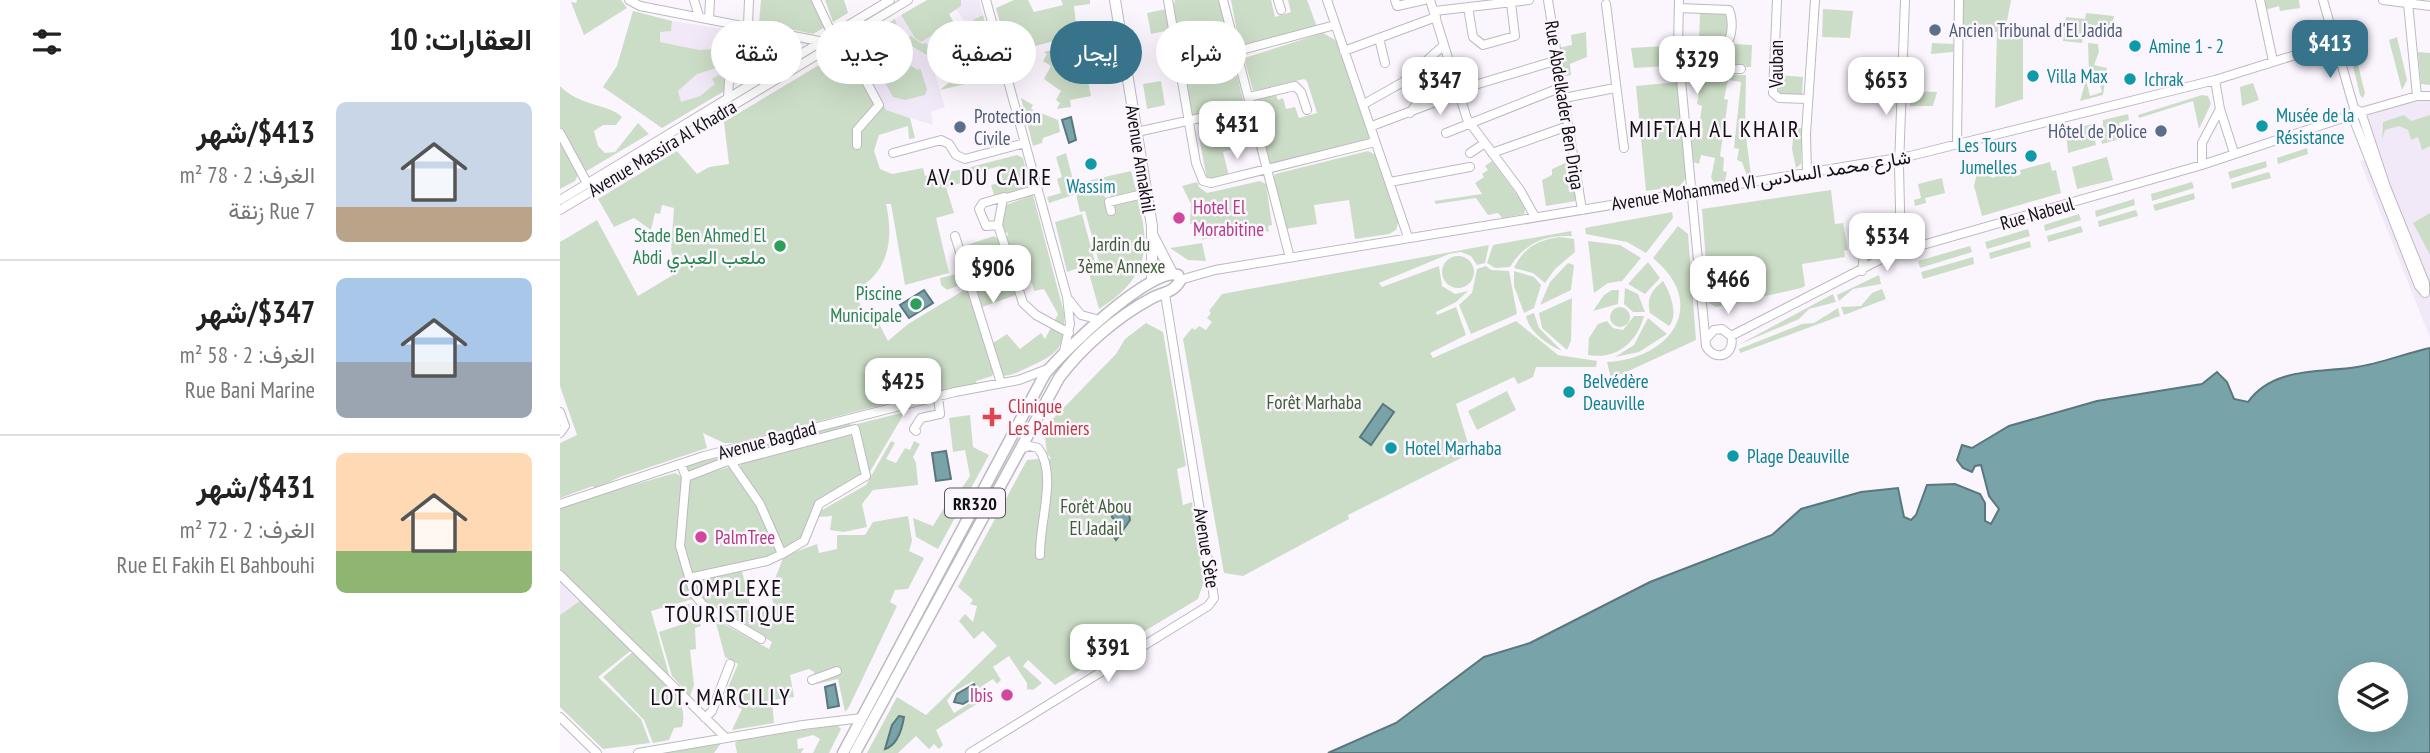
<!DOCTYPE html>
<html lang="ar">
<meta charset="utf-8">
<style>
:root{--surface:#fff;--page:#f2f2f2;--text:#222;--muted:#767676;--line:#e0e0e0;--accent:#37738b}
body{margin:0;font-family:"PT Sans Narrow",Vazirmatn,sans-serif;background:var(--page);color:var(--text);direction:rtl;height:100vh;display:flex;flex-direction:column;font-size:26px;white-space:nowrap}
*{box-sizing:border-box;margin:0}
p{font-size:23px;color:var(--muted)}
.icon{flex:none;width:38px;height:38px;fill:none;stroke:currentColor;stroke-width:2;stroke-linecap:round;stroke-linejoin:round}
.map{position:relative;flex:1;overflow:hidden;direction:ltr}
.sheet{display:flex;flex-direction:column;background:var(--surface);width:560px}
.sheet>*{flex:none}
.guide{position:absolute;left:21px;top:21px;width:665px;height:63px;direction:rtl;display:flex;gap:14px}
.tools{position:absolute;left:1778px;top:662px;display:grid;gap:14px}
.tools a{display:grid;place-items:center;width:70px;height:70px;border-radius:50%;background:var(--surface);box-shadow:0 7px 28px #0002;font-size:35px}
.price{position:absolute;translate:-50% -60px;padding:0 16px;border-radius:14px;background:#fff;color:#222;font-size:23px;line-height:46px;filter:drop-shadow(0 2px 4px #0008)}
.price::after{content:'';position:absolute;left:50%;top:42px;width:21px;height:16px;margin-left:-10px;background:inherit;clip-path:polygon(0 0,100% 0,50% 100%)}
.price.active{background:var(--accent);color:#fff}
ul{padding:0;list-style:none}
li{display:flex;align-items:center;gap:21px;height:175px;padding:0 28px}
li+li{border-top:2px solid var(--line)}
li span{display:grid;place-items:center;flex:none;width:196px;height:140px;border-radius:10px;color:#555}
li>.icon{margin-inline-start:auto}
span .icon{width:84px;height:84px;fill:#fffc;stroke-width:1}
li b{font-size:30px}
h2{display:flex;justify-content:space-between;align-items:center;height:84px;padding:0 28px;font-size:30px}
.tag{padding:0 24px;border-radius:32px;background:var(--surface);box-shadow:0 7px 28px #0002;font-size:24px;line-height:63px}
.tag.active{background:var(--accent);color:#fff}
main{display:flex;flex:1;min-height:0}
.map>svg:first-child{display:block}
.built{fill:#f2e9f8}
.green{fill:#ccddc7}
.water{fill:#78a4a9;stroke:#59777c;stroke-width:2;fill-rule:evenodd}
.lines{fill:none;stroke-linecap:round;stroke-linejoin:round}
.minor-casing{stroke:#bdb9c1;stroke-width:10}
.major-casing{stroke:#bdb9c1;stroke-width:12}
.highway-casing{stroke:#bdb9c1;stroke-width:13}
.minor{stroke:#fff;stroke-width:8}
.major{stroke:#fff;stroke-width:10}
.highway{stroke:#fff;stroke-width:10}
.service-dot{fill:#5c6f8a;stroke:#fbf5fe;stroke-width:2.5}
.culture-dot{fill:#0f9aa8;stroke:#fbf5fe;stroke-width:2.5}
.hotel-dot{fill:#d1479c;stroke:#fbf5fe;stroke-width:2.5}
.leisure-dot{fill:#2e9e5b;stroke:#fbf5fe;stroke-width:2.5}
.health-dot{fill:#e0444e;stroke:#fbf5fe;stroke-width:2.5}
.labels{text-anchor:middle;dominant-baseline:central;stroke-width:5;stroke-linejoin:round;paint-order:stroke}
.shield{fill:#fbf5fe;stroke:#575459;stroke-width:2}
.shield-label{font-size:18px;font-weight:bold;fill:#110f12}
.service-label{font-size:19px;fill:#4e5e75;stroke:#fbf5fe;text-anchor:start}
.culture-label{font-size:19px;fill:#0d838f;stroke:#fbf5fe;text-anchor:start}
.street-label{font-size:19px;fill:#110f12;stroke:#fbf5fe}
.hotel-label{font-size:19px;fill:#b23c85;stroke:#fbf5fe;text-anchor:start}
.leisure-label{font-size:19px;fill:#27864d;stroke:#fbf5fe;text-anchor:end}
.park-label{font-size:19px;fill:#3d5e32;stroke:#fbf5fe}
.health-label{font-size:19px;fill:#be3a42;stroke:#fbf5fe;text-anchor:start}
.quarter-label{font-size:23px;letter-spacing:2px;fill:#110f12;stroke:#fbf5fe}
</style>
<main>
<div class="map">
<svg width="1870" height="753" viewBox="0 0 1870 753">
<rect width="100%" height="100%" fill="#fbf5fe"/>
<path class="built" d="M381,0H419L423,15L406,24L396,9L389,14Z
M73,11L86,17L247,42L102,128L43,87L57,66Z
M341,15L355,38L361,42L374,35L379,42L370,57L385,107L371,112L373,125L326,110L289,47Z
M653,29L663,79L654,83L640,32Z
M1870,96V338L1800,161L1809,159L1792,115Z
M0,578L21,600L0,615Z"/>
<path class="green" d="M17,0H61L67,8L24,35L11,2L16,3Z
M201,0H253L265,27L253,34L199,23Z
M265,0H284L288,13L273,22Z
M367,0H401V6L389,14L394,23L361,42L355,38L341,15Z
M454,0H468L474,12L503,5L501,0H530V4L514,6L516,24H534L501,30L502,39L448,53L436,8Z
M615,0H660L666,26L640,32L654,82L677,75L684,104L632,116L613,6Z
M671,0H711L715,17L731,12L728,0H747L757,27L683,46L679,43Z
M1402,0H1451L1445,32L1463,36V99L1435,108L1437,32L1401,26Z
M1703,0H1739L1740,8L1720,11L1719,6L1705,10Z
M606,9L610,30L591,34L587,13Z
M1263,9L1293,11L1290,38L1262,37Z
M73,11L112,21L111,31L100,32V42L139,50L153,49L157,68L137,74L118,91L121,102L140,96L155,84L152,79L158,75L165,78L166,90L102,128L43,87L57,66Z
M1164,12L1169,15L1168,36L1164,41L1139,43L1140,13Z
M1526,13L1554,16L1552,28L1526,24L1522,43L1503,41L1506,17L1525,19Z
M423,15L433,54L410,56L400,53L395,42L409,39L411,46L420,43L418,36L425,34L423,24L415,27L413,20Z
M335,19L340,39L331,55L324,59L309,35Z
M184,32L206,39L210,60L184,76L191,65Z
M1026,32L1027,57L1010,64L1011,75L1003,77L998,48L1012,45L1011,35Z
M156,33C172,37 181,43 183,60L172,73C170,58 174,43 156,33Z
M763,33L777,41L810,140L713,164L709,162L693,106L696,101L716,95L718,100L723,98L726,109L735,107L739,118L757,113L747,81L744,79L693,91L684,58Z
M351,36L362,44L365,43L375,48L370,57L342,40Z
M1837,37L1847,80L1842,90L1829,40Z
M1372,43L1393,44V52L1371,54Z
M1528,43L1538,44L1539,52L1534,65L1547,68L1543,95L1520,101L1526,80L1530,96L1542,92L1536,71L1529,73Z
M1174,44L1192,45L1191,67L1161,68V52H1167Z
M1104,46L1106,66L1074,68L1071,48Z
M289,47L326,110L350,118L355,138L349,139L348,126L319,135L314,151L320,169L332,174L363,168L365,176L399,170L457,155L463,158L471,188L435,198L431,185L443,182L440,166L419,172L420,178L386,187L394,213L376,218L389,273L345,285L331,204H326C334,239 329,273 294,291L302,308L316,318L328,341L348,324L411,286L434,371L432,376L416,381L417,386L342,403L341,400L174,443H164L143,433L147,448L60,477L35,489L33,486L0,498V443L17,435L0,386V242L37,220L78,296L118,272L111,250L114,208L102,205L100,214L95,213L91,230L74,218L54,227L38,199L117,151L137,174L149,167L169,164L164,122Z
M504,47L508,68L525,65L531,96L510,100L511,107L497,109L500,103L496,100L501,91L484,79L491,66L483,61L487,54L484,52Z
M1794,49L1805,93L1803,98L1800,95L1789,50Z
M1858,52L1870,53V85L1861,84Z
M1140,53L1141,69L1123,70V55Z
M332,55L358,70L360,68L367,89L365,95L345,100L333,97L320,74Z
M434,59L439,76L380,90L412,63Z
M1127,75H1186L1185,129L1191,175L1187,176L1182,162L1177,160L1179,149L1174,148L1181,82L1168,80L1164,99L1168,100L1160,156L1164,158L1163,171L1167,172L1165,181L1154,182L1151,178L1155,158L1141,155L1139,164L1133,162L1131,137L1142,138L1143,128L1139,127L1142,106L1137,104L1140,84L1127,81Z
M1219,75L1243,77L1242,98L1218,95Z
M601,81L605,105L587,109L583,84Z
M1118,82L1126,178L1120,186L1086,191L1076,86Z
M1693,83L1699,100L1682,106L1680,87Z
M0,86C19,106 49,104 62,117L56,125H43L34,131L38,146L45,153L55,152L78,123L89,134L25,172L0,129Z
M1350,91L1377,92L1373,106H1350Z
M1642,95L1648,96L1651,104L1639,129L1633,101L1579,118L1578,115Z
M461,98L473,105L471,109L498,120L500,132L483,138L482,143L473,146Z
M1752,109L1754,117L1730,124L1728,117Z
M1568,114L1569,120L1559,123L1563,138L1542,144L1540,136L1543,135V120Z
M1844,115L1851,121L1870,115V146L1862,150L1858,137L1851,140L1848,130L1839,126L1825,130L1822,140L1823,122Z
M684,116L690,119L694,142L663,152L669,176L647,179L638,132L642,127Z
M1532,124L1536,145L1508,153L1506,131Z
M1234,128H1242L1241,164L1236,168L1232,149Z
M0,139L19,173L15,181L0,189Z
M1747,148L1748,154L1718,164L1717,158Z
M808,151L818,156L839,220L836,230L829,234L795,239L789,200L754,205L757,224L725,229L713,180L715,174Z
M506,153L514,184L571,171L577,194L552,200L549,191L544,193L550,213L552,204L577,198C592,249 587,279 539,309L527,266L539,262L525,211L520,212L516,194L489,203L487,197L501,193L497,179L502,177L496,157Z
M1547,157L1553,180L1517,189L1512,167Z
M932,161L966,207L964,214L942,218L938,213L928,215L916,198L876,204L874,201L922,194L915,183L924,177L922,174L928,170L925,166Z
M1010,161L1016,201L986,206L982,180L992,175V169Z
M1706,161L1707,167L1670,179L1668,172Z
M1490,162L1492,171L1496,170L1501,193L1422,216L1414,186L1417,173L1425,171L1432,178L1440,175L1441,167L1447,166L1457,176L1461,174L1460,170Z
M1709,172L1711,178L1672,189L1671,183Z
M1382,178L1385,193L1365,198L1366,203L1355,206L1354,200L1361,198L1358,184Z
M700,181L706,184L712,225L708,226L709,232L700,229C687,231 677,233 665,237C658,239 650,237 642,240L640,223L630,224L631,204L622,186L637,182L639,187L647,193Z
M1632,182L1634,188L1592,201L1591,194Z
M1271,190L1275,224L1283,223L1288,250L1284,251L1285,257L1242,264L1245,286L1241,288L1156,307L1149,303L1142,209Z
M1634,193L1635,199L1595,211L1593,205Z
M473,195L504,313C505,348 500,353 469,367C461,371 453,375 443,376L433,343L447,334L460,349L481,333L485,339L498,314L484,289L474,291L472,283L461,280L465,269L452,264L450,259L453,249L445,246L448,233L440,231L446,205Z
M1574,199L1575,205L1536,217L1535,211Z
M1576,210L1578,216L1539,227L1538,221Z
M1112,212L1113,218L1086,253L1067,242L1026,234L1025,228Z
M1870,213V255L1853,223Z
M522,214L535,262L507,272L495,222Z
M1519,214L1521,220L1485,231L1484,225Z
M1118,226L1128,234L1136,340L1051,379L1047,362C1110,359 1150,305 1093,258Z
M1521,226L1523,232L1488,242L1487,236Z
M1468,229L1470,236L1427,249L1425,242Z
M1011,231L1012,236C984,235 965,243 950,267L935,268L927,263L933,245Z
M1321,232L1333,235V246L1324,254L1308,261L1312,241Z
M434,236L438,239L456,295L422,307L404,246Z
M1000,237L1014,239L1015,252L995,269L985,283L973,273L954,268C964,247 978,240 1000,237Z
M1028,241L1060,245L1081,258L1062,281L1048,283L1034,293Z
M1470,241L1471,247L1430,259L1429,253Z
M642,243L646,261L628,260L610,248Z
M929,245L925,263L917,265L911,256L901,252L889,254L819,283L822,287L879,266L882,286L895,294L908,291L896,302L876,312L877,315L896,307L906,335L870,353L873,358L956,321L998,355L1037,361L1036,367H976L973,377L958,384L954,377L896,404L911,453L788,515L789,519L683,576L664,573L623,339L632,328L635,330L639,326L646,330L652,322L647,318L651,313L649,311L662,294Z
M1410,246L1412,252L1360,268L1358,261Z
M882 272a16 16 0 1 1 32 0a16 16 0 1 1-32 0Z
M1413,257L1414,264L1363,279L1361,272Z
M1088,262L1100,278L1085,294L1068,284Z
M1008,263L1014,265L1011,290L980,305L990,282Z
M926,266L931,270L949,271L957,314L911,334L899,305L912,293L917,269Z
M954,271L974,277L981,285L974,308L964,313L954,286Z
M397,274L410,281L387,290L381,285L380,278Z
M1319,275L1321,284L1293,289L1279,301L1277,295Z
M1103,281C1110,292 1119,315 1109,326L1090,313C1086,298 1092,290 1103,281Z
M1065,288L1078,294L1085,312H1073L1064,304Z
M1322,289L1326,299L1284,315L1281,307L1301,306L1312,293Z
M1052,290H1059L1058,304L1033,311L1044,295Z
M1273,294L1276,302L1249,309L1239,319L1178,345Z
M1012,298L1011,341L1007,350L982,328L979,313Z
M1050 317a10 10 0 1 1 20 0a10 10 0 1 1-20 0Z
M1278,308L1280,316L1180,353L1179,349L1242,324L1254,323Z
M974,313L979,328L1002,351C988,345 969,332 966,316Z
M1074,316H1084C1077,343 1056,360 1028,355L1029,338L1038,324L1047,321L1053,328L1063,330Z
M1088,318L1107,334L1079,352L1055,357L1074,345Z
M586,323L603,332L626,466L617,469L623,505L632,502L644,581L638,599L495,685L468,660L463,666L482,683L473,690L467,689V683L449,656L433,667L441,680L437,684L433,679L419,688L413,681L392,693L387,701L394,713L424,694L426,698L376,730L383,745L379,749L374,744L369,749L356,736L338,753H307L337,697L366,715L437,646L423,631L414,639L399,621L405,614L413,622L417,606L410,604L413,600L398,587L467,460L478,459L483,463L491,458L487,454L484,428L556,354L565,339Z
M947,391L956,410L917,430L908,411Z
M345,412L308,475L297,424Z
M410,415L413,447L429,455L378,549L356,537L353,518L373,526L393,493L397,495L410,476L405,450L393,452L389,418Z
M290,420L291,426L171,458L169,452Z
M290,435L293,438L304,474L258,502L241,541L225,550L180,468L181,464Z
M331,441L335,443L326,459L336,463L345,448L350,450L354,441L360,444L353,457L356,463L358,485L313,490L302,504L307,527L284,532L270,530L272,516L258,517L262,510L306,485Z
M162,453L166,462L129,475L126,463Z
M169,467L202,514L217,555L139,574L131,572L122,546L128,479Z
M115,473L122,477L117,550L133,599L91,611L110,678L0,570V506Z
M348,516L352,541L349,551L364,558L348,589L335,590L330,602L337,606L289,707L285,712L278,679L256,684L254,672L249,669L230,675L234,697L212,700L214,723L172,730L182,709L163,699L178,664L165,657L155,619L209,649L212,642L140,599L133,584L136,579L182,571L191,609L214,606L210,591L224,556L257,544L259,553L277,549V535H305L313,522Z
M21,600L74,648L38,677L81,719L90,743L43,749L0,707V615Z
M132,603L141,626L135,628L136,649L130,650L134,685L130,696L112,676L99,632L126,623L123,606Z
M75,650C95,671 131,695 122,727L114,728L109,740L93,743L84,720L43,677Z
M277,725L281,729L269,753H253L260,739L253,735L237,739L238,749L244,748L241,753H177L175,743L179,740Z
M162,742L154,753H96Z"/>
<path class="water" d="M511,117L516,140L509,143L502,120Z
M364,290L373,303L349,318L340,305Z
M1870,348V753H768L836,723L924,657L970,643L1090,582L1212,535L1241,509L1301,492L1338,488L1344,517L1351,520L1356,515L1367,485L1395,484L1420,494L1425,503V521L1431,524L1439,509L1429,496L1421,465L1415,466L1412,472L1403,468L1397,460L1402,445L1412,448L1449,426L1537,401L1642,384L1657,372L1667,382L1674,399L1688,402C1713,367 1759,373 1797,367C1818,364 1847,353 1870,348ZM1790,674H1836V719H1790Z
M823,404L834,412L811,445L800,437Z
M386,451L391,479L376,481L372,453Z
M563,503L568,508L570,520L556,540L552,534L556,521L552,517V511Z
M275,684L279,706L268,708L265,687Z
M414,684L420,694L403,704L394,702L397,694Z
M339,716L344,717C342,729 338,745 325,749L332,725Z"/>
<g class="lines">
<g class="minor-casing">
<path id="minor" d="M69,0L80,6L259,41
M134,0L139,16
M256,0L272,34
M426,0L507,297L510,324L504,351
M608,0L636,163L643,181L651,183L815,142
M663,0L730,258
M718,0L721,10
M767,0L848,237
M835,0L837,6L864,0
M870,0L907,119L960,190L975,217
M988,0L1022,210
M1119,0L1118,48L1146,346C1155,363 1176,355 1171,336L1162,329L1154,330L1146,339
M1217,0L1213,93L1219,98L1248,99
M1700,0L1713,61
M1763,0L1794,108
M1823,0L1870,6
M1848,3L1857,96
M1046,4L1064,148
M908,7L913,37L923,45L955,36L951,3
M875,11L969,0
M149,19L150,0
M188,25L189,0
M819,38L825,63
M283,39L319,105L297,130V145
M1118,48L1166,44C1173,37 1173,19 1169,10L1119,8
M784,51L876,17
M674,52L775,25
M411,59L440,55
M1120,70L1181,69
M1655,80L1660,109L1674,153
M898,90L998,60
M168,97L169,81C186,69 197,49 174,34
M689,97L735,86L741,92L747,110
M1004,98L1055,88
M804,104L843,82L884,45
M1794,108L1801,112L1826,187L1865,283V293
M1794,110L1792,115L1859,286L1865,293
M850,113L862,96L894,79
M812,126L899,93
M577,132L690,107
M0,133L27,183
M886,133L1002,87
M1397,143L1399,0
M333,153L381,140L389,144L396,155L405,159L465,143
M910,153L925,143
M932,153L1008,126
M1642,165V143L1660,109
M1247,173L1246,134L1255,0
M830,182L910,167
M477,189L443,199L438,225L463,303L476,315L509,333
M0,200L330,0
M0,210L348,0
M551,211L549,202L587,193
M438,225L426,226L419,209L423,203L444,197
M395,236L441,383
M1341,251L1339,166L1345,0
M1302,271C1304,253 1306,233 1326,227L1339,234
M620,280L655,270L1350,156L1655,80L1774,43
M509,300L521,315L540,320
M1171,336L1331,254L1642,165L1801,112L1857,96H1870
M0,412L5,426L0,433
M356,431L354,429L361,418L380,414L378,396
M460,449L470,446L478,448C498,473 479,523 480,555
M121,464L126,477L120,546L134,594L143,605L201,639
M126,477L170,460
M0,504L144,456L395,392L459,380L490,368
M0,575L166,738
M129,578L207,561L222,554L200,504L171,462L295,429L306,476L259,504L244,541L222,554
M252,680L277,671
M0,717L37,753
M145,718L152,711L170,664
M78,753L243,725L302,718
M410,753L648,606L654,598L605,294"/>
</g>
<g class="major-casing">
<path id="major" d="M555,0L592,226V280
M593,236L612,273"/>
</g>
<g class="highway-casing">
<path id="highway" d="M283,753L485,374C503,351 592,266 618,275L620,281C613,293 603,292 592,298C558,316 522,347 499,378L295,753"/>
</g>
<use href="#minor" class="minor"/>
<use href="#major" class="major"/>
<use href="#highway" class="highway"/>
</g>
<g class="service-dot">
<circle cx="1375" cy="30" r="7"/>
<circle cx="400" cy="127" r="7"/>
<circle cx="1601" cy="131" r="7"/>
</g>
<g class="culture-dot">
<circle cx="1575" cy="46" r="7"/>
<circle cx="1473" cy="76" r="7"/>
<circle cx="1570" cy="79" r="7"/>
<circle cx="1702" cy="126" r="7"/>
<circle cx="1471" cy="156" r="7"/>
<circle cx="531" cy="164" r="7"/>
<circle cx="1009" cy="392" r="7"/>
<circle cx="831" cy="448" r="7"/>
<circle cx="1173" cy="456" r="7"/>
</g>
<g class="hotel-dot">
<circle cx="619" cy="218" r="7"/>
<circle cx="141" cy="537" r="7"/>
<circle cx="447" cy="695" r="7"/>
</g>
<g class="leisure-dot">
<circle cx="220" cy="246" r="7"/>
<circle cx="356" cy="304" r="7"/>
</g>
<path class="health-dot" d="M428.5 406.5h7v7h7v7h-7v7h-7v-7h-7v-7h7z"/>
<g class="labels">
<rect class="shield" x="385" y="488.5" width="60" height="29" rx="5"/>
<g class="shield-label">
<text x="415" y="503">RR320</text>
</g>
<g class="service-label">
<text x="1389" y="30">Ancien Tribunal d'El Jadida</text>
<text x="414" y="116">Protection<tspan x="414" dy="22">Civile</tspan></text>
<text x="1587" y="131" text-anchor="end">Hôtel de Police</text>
</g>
<g class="culture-label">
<text x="1589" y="46">Amine 1 - 2</text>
<text x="1487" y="76">Villa Max</text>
<text x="1584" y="79">Ichrak</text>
<text x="1716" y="115">Musée de la<tspan x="1716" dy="22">Résistance</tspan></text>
<text x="1457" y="145" text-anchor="end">Les Tours<tspan x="1457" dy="22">Jumelles</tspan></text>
<text x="531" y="186" text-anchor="middle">Wassim</text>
<text x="1023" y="381">Belvédère<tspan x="1023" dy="22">Deauville</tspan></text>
<text x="845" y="448">Hotel Marhaba</text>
<text x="1187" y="456">Plage Deauville</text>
</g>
<g class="street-label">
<text transform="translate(1216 64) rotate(-90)">Vauban</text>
<text transform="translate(1005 105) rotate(81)">Rue Abdelkader Ben Driga</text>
<text transform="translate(102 148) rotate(-31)">Avenue Massira Al Khadra</text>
<text transform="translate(581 159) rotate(81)">Avenue Annakhil</text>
<text transform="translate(1201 180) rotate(-9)">Avenue Mohammed VI شارع محمد السادس</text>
<text transform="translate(1477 213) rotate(-16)">Rue Nabeul</text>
<text transform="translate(207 440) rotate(-15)">Avenue Bagdad</text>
<text transform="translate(647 548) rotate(81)">Avenue Sète</text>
</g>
<g class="hotel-label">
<text x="633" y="207">Hotel El<tspan x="633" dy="22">Morabitine</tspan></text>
<text x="155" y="537">PalmTree</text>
<text x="433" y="695" text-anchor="end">Ibis</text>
</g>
<g class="leisure-label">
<text x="206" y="235">Stade Ben Ahmed El<tspan x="206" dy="22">Abdi ملعب العبدي</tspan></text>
<text x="342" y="293">Piscine<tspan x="342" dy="22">Municipale</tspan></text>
</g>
<g class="park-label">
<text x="561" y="244">Jardin du<tspan x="561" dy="22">3ème Annexe</tspan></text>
<text x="754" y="402">Forêt Marhaba</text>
<text x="536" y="506">Forêt Abou<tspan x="536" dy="22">El Jadail</tspan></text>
</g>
<g class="health-label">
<text x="448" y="406">Clinique<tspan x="448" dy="22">Les Palmiers</tspan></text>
</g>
<g class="quarter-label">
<text x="1155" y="128">MIFTAH AL KHAIR</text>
<text x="430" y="176">AV. DU CAIRE</text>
<text x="171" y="587">COMPLEXE<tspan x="171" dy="26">TOURISTIQUE</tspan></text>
<text x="161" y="696">LOT. MARCILLY</text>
</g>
</g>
</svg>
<div class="tools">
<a><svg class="icon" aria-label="layers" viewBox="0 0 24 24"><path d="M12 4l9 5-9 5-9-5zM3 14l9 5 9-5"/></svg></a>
</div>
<b class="price active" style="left:1770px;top:80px">$413</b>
<b class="price" style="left:1137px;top:96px">$329</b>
<b class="price" style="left:880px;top:117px">$347</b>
<b class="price" style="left:1326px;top:117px">$653</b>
<b class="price" style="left:677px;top:161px">$431</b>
<b class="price" style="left:1327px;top:273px">$534</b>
<b class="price" style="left:433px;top:305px">$906</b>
<b class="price" style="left:1168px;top:316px">$466</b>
<b class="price" style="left:343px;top:418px">$425</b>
<b class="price" style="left:548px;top:684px">$391</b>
<div class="guide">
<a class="tag">شراء</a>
<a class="tag active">إيجار</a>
<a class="tag">تصفية</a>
<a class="tag">جديد</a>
<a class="tag">شقة</a>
</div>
</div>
<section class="sheet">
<h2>العقارات: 10<svg class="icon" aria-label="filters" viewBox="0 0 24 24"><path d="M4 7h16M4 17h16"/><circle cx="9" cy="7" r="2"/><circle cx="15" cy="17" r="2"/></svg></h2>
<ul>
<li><span style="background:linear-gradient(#c9d6e8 75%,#b9a48a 0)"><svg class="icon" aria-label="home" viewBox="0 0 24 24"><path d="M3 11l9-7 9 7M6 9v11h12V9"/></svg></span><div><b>$413/شهر</b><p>الغرف: 2 · 78 m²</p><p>Rue 7 زنقة</p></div></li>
<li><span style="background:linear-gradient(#a9c7e8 60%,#9aa5b1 0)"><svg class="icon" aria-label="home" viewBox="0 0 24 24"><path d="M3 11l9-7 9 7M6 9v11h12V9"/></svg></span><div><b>$347/شهر</b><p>الغرف: 2 · 58 m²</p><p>Rue Bani Marine</p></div></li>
<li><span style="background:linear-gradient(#ffd9b3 70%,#8fb573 0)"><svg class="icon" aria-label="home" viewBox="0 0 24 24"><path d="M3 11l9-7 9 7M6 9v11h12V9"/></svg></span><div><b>$431/شهر</b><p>الغرف: 2 · 72 m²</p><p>Rue El Fakih El Bahbouhi</p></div></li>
</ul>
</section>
</main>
